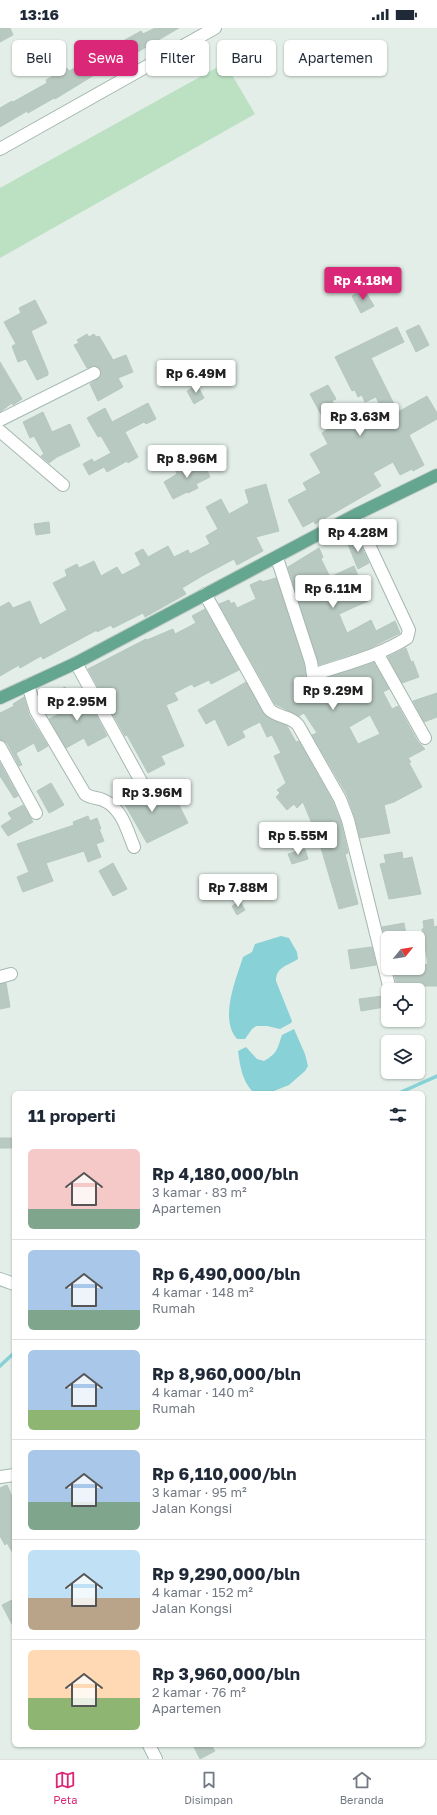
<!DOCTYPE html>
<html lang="id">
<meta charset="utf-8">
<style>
:root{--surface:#fff;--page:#f2f2f3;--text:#1f2937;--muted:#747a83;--line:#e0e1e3;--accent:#db2777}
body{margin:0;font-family:"Golos Text",sans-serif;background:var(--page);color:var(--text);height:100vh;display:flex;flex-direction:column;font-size:15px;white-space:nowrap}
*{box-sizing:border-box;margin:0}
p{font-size:13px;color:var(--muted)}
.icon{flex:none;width:22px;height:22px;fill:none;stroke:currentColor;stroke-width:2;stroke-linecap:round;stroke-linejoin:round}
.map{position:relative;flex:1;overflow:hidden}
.panel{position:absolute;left:12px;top:1063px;width:413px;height:656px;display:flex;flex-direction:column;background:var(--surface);border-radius:6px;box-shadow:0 1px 3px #0004}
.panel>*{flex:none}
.hud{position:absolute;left:12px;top:12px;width:413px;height:36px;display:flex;gap:8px}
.needle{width:26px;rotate:60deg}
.controls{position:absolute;left:381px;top:903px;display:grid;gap:8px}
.controls a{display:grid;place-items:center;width:44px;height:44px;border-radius:6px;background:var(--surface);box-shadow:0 1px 3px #0004;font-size:20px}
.price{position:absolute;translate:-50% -34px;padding:0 9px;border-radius:4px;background:#fff;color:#222;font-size:13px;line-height:26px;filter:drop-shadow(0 1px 2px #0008)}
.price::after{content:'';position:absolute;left:50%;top:24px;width:12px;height:9px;margin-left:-6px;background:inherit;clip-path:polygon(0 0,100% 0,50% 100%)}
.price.current{background:var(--accent);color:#fff}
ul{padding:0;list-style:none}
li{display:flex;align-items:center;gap:12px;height:100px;padding:0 16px}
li+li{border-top:1px solid var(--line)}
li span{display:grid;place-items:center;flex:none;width:112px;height:80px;border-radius:6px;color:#555}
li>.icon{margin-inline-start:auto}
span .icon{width:48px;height:48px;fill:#fffc;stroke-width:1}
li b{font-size:17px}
h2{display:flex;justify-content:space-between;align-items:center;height:48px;padding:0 16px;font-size:17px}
.chip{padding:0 14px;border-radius:6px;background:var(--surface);box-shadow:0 1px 3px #0004;font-size:14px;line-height:36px}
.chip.current{background:var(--accent);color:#fff}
.status{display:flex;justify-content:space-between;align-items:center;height:28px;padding:0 20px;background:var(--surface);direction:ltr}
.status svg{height:11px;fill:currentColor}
.menu{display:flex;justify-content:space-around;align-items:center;height:56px;border-top:1px solid var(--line);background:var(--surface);font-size:11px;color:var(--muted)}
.menu a{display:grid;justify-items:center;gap:2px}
.menu .current{color:var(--accent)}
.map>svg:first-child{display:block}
.green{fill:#bbe0c2}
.water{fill:#88d1d6}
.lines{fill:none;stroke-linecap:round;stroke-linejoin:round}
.stream{stroke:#88d1d6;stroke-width:3.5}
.building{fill:#b8c9c1;stroke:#b5c8bf;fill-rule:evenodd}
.minor-casing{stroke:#a5b7af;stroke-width:14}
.major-casing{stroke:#c1cac7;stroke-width:14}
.minor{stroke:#fff;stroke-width:12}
.major{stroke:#65a690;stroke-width:12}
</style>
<div class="status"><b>13:16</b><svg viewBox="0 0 49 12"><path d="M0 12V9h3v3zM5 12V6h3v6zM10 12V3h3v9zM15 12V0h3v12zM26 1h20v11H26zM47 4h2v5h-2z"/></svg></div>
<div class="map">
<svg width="437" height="1731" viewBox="0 0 437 1731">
<rect width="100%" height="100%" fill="#e3eee8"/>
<path class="green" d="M225,35L255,86L0,230V160Z"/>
<path class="water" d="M281,908L289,910L297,924L298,931C287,938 276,939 276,953L292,993L291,995L280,1001L267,998H256L252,1001L245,1011H237C219,991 236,951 243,929L252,924L255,916Z
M294,1001L305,1026L308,1038L305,1043L289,1057L269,1065L252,1063C242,1052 240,1038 238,1023L246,1019L257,1031L264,1033C278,1025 277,1021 282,1007Z"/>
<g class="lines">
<path class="stream" d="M399,1065L437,1048
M0,1338L14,1325"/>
</g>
<path class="building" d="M0,0H10L13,7L0,14Z
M155,0H179L105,43L104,41L55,71L54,70L28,85L27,83L0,99V80L12,73L13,74L47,55L46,52L67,40L69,43L141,3L143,6Z
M364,261L374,278L361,285L352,268Z
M35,272L47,295L31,303L48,344V347L37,352L26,331L18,334L12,318L16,316L4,294L21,285L19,280Z
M419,297L429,317L416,324L406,303Z
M397,299L404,314L371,330L398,384L427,368L437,385V391L409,407L424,437L413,443L412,441L400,447L393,434L373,445L381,458L315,496L314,493L303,499L288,472L307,462L303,455L321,445L310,426L328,416L322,405L329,401L310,366L328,357L336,371L332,373L343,394L351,389L360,403L386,390L376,369L365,374L362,367L358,369L355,362L352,363L335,329Z
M87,306L89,309L94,306L96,309L99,308L113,332L126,327L133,344L118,350L123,359L98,373L90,356L100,349L101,342L95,338L87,340L74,317L79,315L77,312Z
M0,334L22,371L13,377L12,375L0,384Z
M197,357L204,370L194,376L187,363Z
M148,375L156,391L146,396L144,394L125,404L138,429L128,435L127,433L107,444L104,439L89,447L83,436L92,431L94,434L111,425L101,408L98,409L87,390L105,380L112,394Z
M43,384L52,404L70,396L80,418L57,429L49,435L41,428L44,426L34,408L30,410L23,394Z
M202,432L210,449L196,456L198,460L188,465L187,464L173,471L164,454L177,446L175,441L185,436L187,440Z
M266,456L279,503L256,509L263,523L237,537L234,531L202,548L182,560L186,566L145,589L143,585L113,600L111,597L97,604V602L43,631L41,628L20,640L19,637L0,648V579L9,574L13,580L30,573L40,597L67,582L53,555L67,548L65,542L77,536L79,540L94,533L101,548L117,539L122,547L141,537L135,525L143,521L148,529L168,518L174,529L188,522L190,526L210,516L206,508L218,501L206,479L221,471L229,486L249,475L245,462Z
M49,494L50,505L36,507L34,496Z
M357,509L369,535L358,541L347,514Z
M319,520L323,529L321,531L330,549L354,538L368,573L339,586L347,605L371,592L376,603L395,593L400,605L370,620L319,637L288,539Z
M276,550L304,636L306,650L317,671L323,674L329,671L330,664L324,651L374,634L389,661L383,664L392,681L398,678L418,714L425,721L408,730L411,734L409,735L422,759L394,774L384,777L390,805L360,810L355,790L347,767L312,707L317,705L304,685L299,688L275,676L219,576L229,572L231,576L234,574L237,580L256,571L250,557L261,552L262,554ZM370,687L380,706L358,716L349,699Z
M205,581L239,642L211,656L209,652L194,659L192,656L174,665L178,672L166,677L184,718L161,728L165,736L148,745L127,707L125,708L88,641L146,611L147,612L173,601L175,606L196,595L192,588Z
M406,620L411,634L413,633L419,649L402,655L388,629Z
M246,654L264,686L272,692L287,698L296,714L299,713L333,774L341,794L348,825L345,826L358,876L339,881L321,820L330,817L322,798L316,800L315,797L313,798L303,774L297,780L294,776L287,782L276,769L280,765L277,762L286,755L274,728L281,725L272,707L267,709L260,694L242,703L245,709L228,718L215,691L206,696L198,682Z
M65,659L74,676L87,670L107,708L88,718L84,710L66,720L49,691L67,682L57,664Z
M437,665V689L424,694L413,673Z
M24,669L29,687L48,718L38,724L34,715L16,725L22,737L19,738L7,715L0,712V685L14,678L13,676Z
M0,735L18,768L14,770L0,748Z
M132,752L137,761L142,764L148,776L157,772L158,775L174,767L188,795L147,815L116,761Z
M51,755L64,777L49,785L37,763Z
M23,777L33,794L8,808L1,798L12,791L8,785Z
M88,788L90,793L97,790L101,801H99L104,813L96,816L101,829L88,834L84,823L46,835L53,853L23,864L17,849L29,844L17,816L74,797L73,794Z
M305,821L308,831L292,836L288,826Z
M402,824L403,831L412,829L421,866L389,871L380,836L386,835L384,827Z
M113,835L127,861L113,868L99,843Z
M240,873L245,882L237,887L232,878Z
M433,891L434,899L437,898V958H422L423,962H401L400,957L397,958L393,940H418V938L428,936L422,901L424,900L423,893Z
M404,895L406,906L385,910L382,899Z
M372,919L376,937L351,941L348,922Z
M6,955L10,979L0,981V956Z
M383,968L385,979L361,983L359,971Z
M0,1110H14V1120H0Z
M7,1457L14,1473V1527L7,1515L5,1517L0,1508V1460Z
M14,1571V1600L2,1577Z
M193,1717H211L215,1723L200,1731Z"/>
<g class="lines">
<g class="minor-casing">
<path id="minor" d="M0,121L215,0
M0,392L94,345
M0,403L63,457
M277,530L311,634L313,647L323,667
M205,566L269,681C277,690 290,687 298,697L340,771L348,792L390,962
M377,625L425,710
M76,635L143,757
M313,647C344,636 379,628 407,610L409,602L355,487
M28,657L36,683L85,766C92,771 97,769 103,772C122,780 127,802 134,819
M0,719L36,785
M0,949L11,946
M0,1251L14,1256
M0,1449L14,1447
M149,1717L156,1731"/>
</g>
<g class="major-casing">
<path id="major" d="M0,670L76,635L355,487L437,447"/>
</g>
<use href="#minor" class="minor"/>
<use href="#major" class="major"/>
</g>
</svg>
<div class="controls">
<a><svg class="needle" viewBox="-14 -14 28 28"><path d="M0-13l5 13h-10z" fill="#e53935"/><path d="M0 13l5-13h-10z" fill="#747a83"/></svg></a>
<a><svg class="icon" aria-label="locate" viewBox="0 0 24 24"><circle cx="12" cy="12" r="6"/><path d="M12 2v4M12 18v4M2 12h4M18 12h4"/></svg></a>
<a><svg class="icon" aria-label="layers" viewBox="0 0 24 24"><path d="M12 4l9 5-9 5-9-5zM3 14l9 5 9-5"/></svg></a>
</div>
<b class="price current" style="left:363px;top:273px">Rp 4.18M</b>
<b class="price" style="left:196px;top:366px">Rp 6.49M</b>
<b class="price" style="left:360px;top:409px">Rp 3.63M</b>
<b class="price" style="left:187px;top:451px">Rp 8.96M</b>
<b class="price" style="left:358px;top:525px">Rp 4.28M</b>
<b class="price" style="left:333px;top:581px">Rp 6.11M</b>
<b class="price" style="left:333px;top:683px">Rp 9.29M</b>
<b class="price" style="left:77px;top:694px">Rp 2.95M</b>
<b class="price" style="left:152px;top:785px">Rp 3.96M</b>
<b class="price" style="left:298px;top:828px">Rp 5.55M</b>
<b class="price" style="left:238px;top:880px">Rp 7.88M</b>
<div class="hud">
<a class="chip">Beli</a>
<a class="chip current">Sewa</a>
<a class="chip">Filter</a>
<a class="chip">Baru</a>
<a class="chip">Apartemen</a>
</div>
<section class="panel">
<h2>11 properti<svg class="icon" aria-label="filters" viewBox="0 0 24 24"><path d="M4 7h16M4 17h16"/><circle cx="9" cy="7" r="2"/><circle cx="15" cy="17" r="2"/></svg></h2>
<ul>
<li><span style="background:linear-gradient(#f6c9c9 75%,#7fa58c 0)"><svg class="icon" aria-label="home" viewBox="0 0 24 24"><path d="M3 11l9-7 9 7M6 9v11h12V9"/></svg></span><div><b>Rp 4,180,000/bln</b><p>3 kamar · 83 m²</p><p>Apartemen</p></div></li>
<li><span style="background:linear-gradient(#a9c7e8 75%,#7fa58c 0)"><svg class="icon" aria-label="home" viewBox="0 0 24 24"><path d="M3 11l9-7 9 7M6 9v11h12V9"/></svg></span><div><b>Rp 6,490,000/bln</b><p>4 kamar · 148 m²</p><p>Rumah</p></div></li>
<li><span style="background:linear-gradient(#a9c7e8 75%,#8fb573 0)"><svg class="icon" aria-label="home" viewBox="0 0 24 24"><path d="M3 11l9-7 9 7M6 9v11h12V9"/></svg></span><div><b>Rp 8,960,000/bln</b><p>4 kamar · 140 m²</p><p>Rumah</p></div></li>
<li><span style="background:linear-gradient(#a9c7e8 65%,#7fa58c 0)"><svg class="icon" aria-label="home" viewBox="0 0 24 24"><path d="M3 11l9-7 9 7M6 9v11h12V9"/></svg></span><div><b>Rp 6,110,000/bln</b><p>3 kamar · 95 m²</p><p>Jalan Kongsi</p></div></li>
<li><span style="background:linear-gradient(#bfe0f5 60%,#b9a48a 0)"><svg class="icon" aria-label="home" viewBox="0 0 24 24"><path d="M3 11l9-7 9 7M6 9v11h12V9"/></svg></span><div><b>Rp 9,290,000/bln</b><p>4 kamar · 152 m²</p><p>Jalan Kongsi</p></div></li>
<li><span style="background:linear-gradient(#ffd9b3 60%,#8fb573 0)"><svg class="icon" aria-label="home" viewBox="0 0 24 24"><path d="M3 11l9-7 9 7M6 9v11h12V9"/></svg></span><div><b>Rp 3,960,000/bln</b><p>2 kamar · 76 m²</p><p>Apartemen</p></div></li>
</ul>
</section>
</div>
<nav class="menu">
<a class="current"><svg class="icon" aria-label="map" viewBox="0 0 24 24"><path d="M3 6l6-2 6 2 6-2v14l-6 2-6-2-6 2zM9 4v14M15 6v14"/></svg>Peta</a>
<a><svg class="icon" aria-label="saved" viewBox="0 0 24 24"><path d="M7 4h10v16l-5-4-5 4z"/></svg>Disimpan</a>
<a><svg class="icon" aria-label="home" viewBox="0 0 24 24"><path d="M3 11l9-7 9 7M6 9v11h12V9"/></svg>Beranda</a>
</nav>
